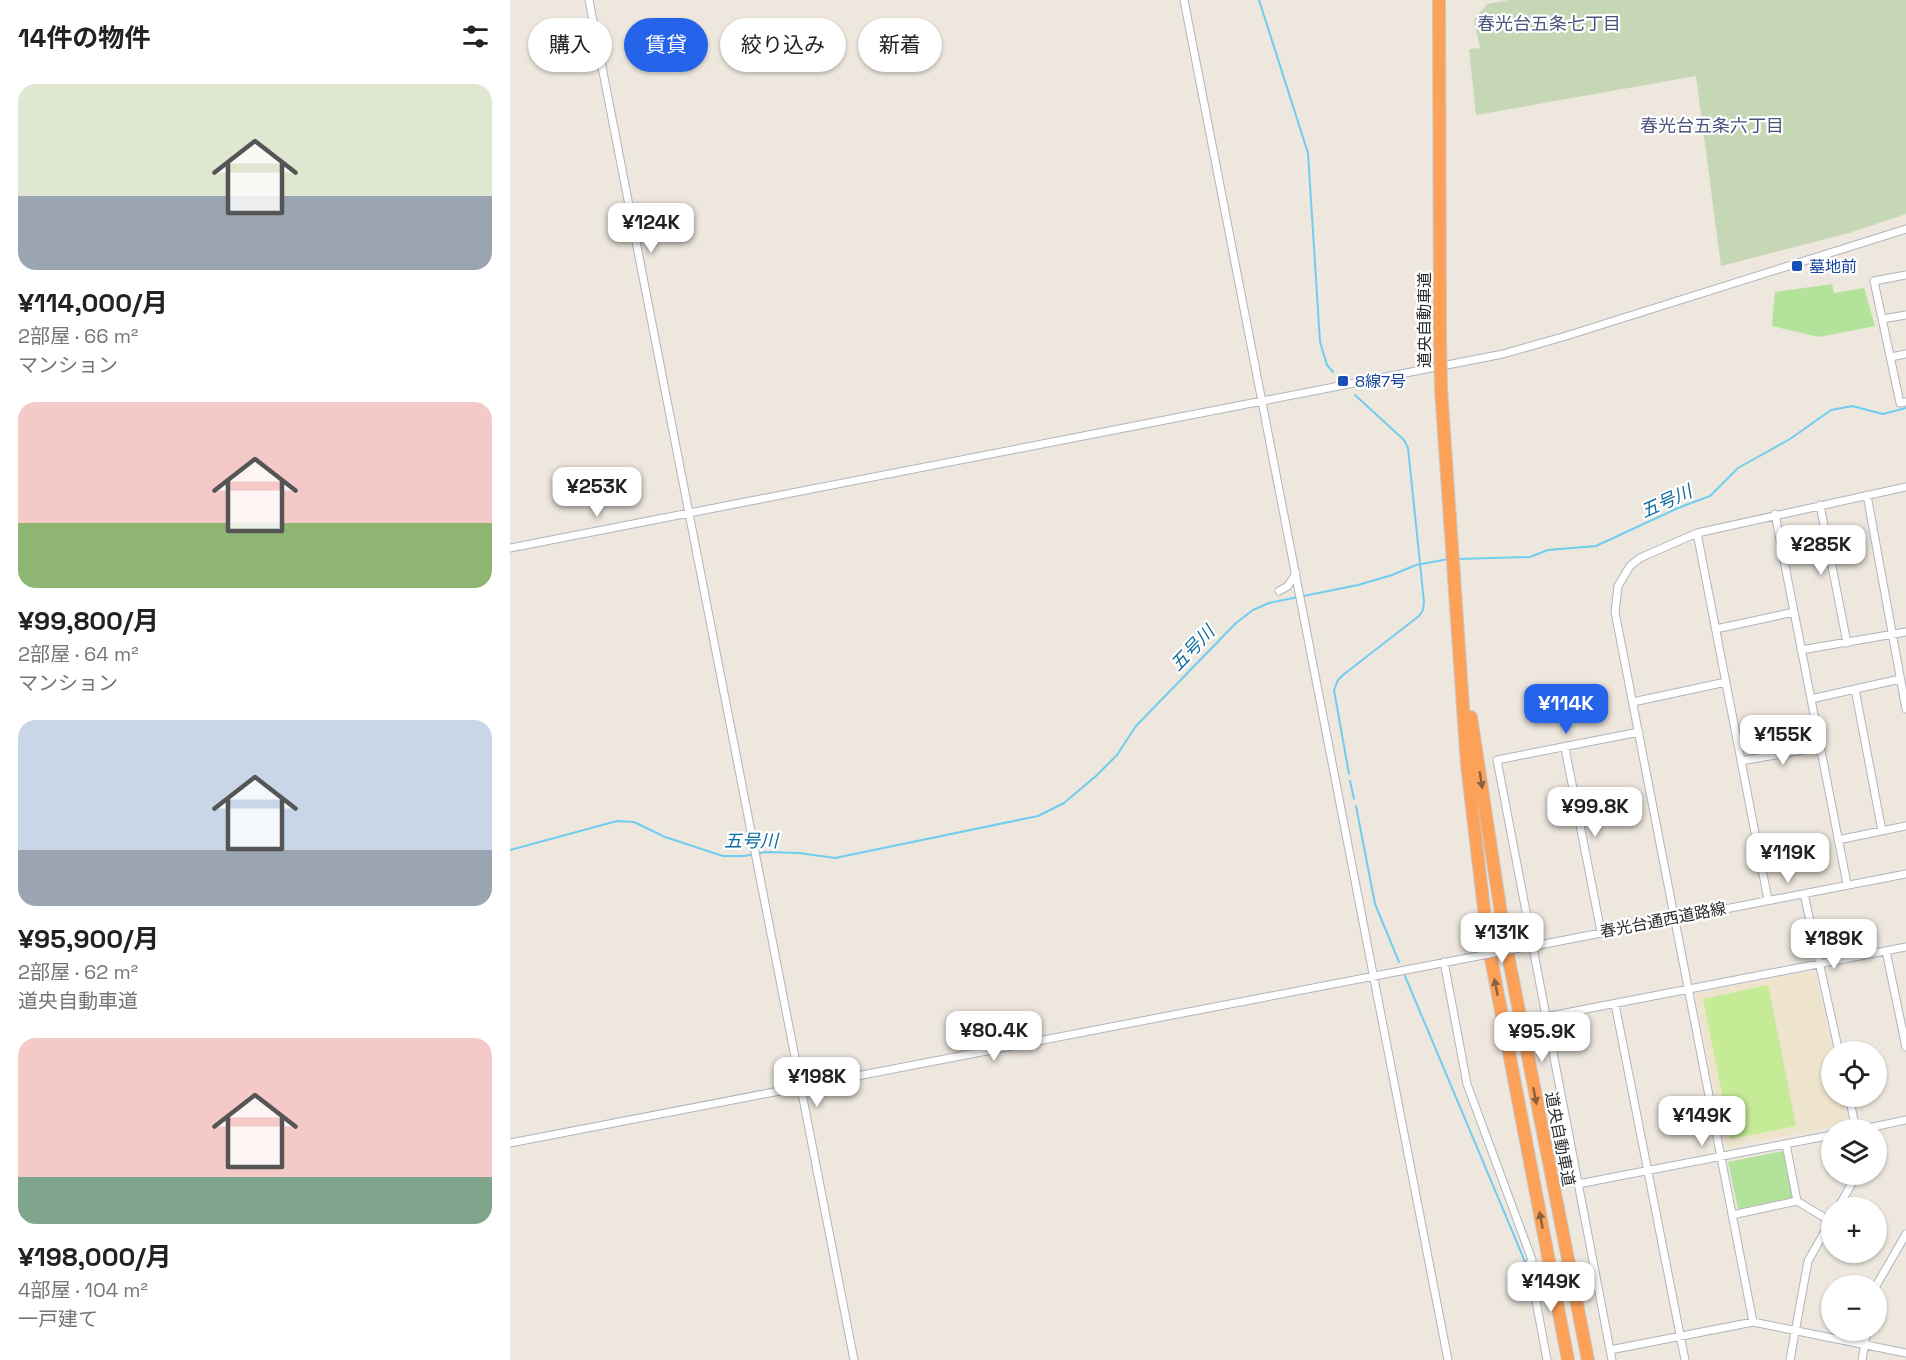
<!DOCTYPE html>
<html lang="ja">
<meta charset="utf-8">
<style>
:root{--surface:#fff;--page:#f6f6f6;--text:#222;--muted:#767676;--accent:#2563eb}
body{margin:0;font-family:"Space Grotesk","Noto Sans JP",sans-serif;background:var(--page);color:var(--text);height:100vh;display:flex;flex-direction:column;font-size:22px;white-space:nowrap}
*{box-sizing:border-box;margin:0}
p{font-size:20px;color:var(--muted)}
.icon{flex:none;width:33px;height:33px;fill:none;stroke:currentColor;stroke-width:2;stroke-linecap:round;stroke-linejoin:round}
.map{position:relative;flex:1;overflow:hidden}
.drawer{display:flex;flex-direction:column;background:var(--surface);width:510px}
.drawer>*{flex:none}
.banner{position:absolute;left:18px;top:18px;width:570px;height:54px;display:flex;gap:12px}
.fabs{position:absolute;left:1311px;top:1041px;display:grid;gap:12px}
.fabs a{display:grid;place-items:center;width:66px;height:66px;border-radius:50%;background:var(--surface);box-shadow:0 2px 4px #0004;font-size:30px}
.price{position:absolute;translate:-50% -51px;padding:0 14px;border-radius:12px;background:#fff;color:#222;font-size:20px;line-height:39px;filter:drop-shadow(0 2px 3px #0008)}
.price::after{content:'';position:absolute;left:50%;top:36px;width:18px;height:14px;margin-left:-9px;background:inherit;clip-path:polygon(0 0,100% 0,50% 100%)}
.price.current{background:var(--accent);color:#fff}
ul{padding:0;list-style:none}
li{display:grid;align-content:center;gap:12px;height:318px;padding:0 18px}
li span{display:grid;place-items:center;height:186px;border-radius:18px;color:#555}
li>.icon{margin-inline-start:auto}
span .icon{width:108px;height:108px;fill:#fffc;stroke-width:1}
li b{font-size:26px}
h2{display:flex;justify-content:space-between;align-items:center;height:72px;padding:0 18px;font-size:26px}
.tag{padding:0 21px;border-radius:27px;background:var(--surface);box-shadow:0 2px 4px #0004;font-size:21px;line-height:54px}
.tag.current{background:var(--accent);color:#fff}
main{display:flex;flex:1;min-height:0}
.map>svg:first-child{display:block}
.education{fill:#eee4cd}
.green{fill:#b3e39a}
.cemetery{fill:#c5d7b5}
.pitch{fill:#c6eb96}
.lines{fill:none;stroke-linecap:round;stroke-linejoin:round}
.stream{stroke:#71cdef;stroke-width:2}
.minor-casing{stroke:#b1b4bf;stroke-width:9}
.motorway-casing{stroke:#c8c8c8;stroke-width:14}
.minor{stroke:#fff;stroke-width:7}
.motorway{stroke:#fea158;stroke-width:12}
.minor-bridge-casing{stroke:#b1b4bf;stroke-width:9;stroke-linecap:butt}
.motorway-bridge-casing{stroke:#c8c8c8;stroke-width:14;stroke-linecap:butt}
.minor-bridge{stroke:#fff;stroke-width:7}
.motorway-bridge{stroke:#fea158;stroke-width:12}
.oneway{fill:#8a603f}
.transit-dot{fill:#1a4fb4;stroke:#fff;stroke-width:2}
.labels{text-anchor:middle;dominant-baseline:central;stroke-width:4.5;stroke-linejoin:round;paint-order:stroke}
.transit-label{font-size:16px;fill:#164399;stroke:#fff;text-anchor:start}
.street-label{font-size:16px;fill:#2b2b2b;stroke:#fff}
.neighbourhood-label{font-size:18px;fill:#4b547c;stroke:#fff}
.water-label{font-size:18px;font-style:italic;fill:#0e6b9d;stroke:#fff}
</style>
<main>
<section class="drawer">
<h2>14件の物件<svg class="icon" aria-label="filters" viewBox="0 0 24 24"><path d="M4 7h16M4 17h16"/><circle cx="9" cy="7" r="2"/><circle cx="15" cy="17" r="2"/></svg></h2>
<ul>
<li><span style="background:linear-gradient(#dfe7d0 60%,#9aa5b1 0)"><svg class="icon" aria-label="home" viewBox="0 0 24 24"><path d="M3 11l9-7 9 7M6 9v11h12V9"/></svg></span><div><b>¥114,000/月</b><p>2部屋 · 66 m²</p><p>マンション</p></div></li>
<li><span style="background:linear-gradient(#f6c9c9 65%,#8fb573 0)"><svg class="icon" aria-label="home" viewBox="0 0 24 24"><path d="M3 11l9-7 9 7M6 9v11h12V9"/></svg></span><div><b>¥99,800/月</b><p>2部屋 · 64 m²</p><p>マンション</p></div></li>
<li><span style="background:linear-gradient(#c9d6e8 70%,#9aa5b1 0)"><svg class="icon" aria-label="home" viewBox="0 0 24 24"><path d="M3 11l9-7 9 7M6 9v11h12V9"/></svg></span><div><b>¥95,900/月</b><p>2部屋 · 62 m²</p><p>道央自動車道</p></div></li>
<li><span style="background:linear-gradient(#f6c9c9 75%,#7fa58c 0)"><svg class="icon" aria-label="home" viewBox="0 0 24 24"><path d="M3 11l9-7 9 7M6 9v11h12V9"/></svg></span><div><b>¥198,000/月</b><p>4部屋 · 104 m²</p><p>一戸建て</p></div></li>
</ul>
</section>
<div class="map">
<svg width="1396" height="1360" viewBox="0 0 1396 1360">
<rect width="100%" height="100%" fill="#ede7de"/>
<path class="education" d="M1302,971L1306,974L1322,1051V1096L1332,1097L1337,1121L1334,1124L1219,1147L1215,1144L1186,997L1189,993Z"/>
<path class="green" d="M1322,284L1324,293L1354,288L1365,326L1309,337L1262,326L1265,292Z
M1273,1151L1283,1198L1228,1209L1218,1162Z"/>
<path class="cemetery" d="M999,0H1396V214L1339,233L1211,266L1186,76L966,115L959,49L970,48L964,20L977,4Z"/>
<path class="pitch" d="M1258,985L1286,1126L1221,1139L1193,999Z"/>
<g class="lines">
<path class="stream" d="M749,0L798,153L810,342L817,365L823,372
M948,559L1020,557L1038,550L1086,546L1168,508L1200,496L1228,468L1280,439L1321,410L1342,406L1373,414L1396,408
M839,774L824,690L828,680L833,675L909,616L913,610L914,602L898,448L894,440L845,395
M840,781L844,799
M846,806L865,904L889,962
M0,850L107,821L124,822L155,837L213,856H234L256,852L289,853L325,858L528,816L554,803L586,776L607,755L626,726L726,623L743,610L759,603L848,585L882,575L906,565L939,559
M895,976L1016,1264"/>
<g class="minor-casing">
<path id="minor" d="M79,0L344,1360
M674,0L938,1360
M1396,275L1364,281L1390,403L1396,402
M1372,319L1396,315
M1381,357L1396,354
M1357,495L1396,709
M1310,505L1337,643
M1265,514L1337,884
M1187,533L1258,900
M0,548L993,354L1056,336L1396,229
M769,591L778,586L786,573
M1206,629L1284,612
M1291,650L1396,632
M1345,689L1372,831
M1301,699L1390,679
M1123,702L1216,682
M1055,748L1091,932
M1231,761L1310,747
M1328,840L1396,826
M1294,894L1329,1052
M1019,947L1396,874
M1376,951L1396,1047
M934,962L957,1084L1022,1260L1016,1269V1272L1024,1290L1037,1360
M1105,1004L1175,1360
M1035,1017L1396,947
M1339,1096L1346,1130
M1349,1130L1396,1120
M0,1143L963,957
M1276,1144L1287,1201L1320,1221
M1068,1184L1322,1135
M1328,1208L1347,1174
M1222,1215L1287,1201
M1366,1286L1396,1234
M1243,1322L1105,612L1108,586L1120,566L1130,558L1187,533L1396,487
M1100,1350L1243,1322L1396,1353
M1102,1360L987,760L1129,732
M1280,1360L1298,1261L1322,1219
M1352,1360L1357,1330"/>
</g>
<g class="motorway-casing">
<path id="motorway" d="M929,0L930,339
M931,389L957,765L978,943L1058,1360
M961,717L995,940L1078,1360"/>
</g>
<use href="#minor" class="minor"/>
<use href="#motorway" class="motorway"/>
<g class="minor-bridge-casing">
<path id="minor-bridge" d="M963,957L1016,947"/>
</g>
<g class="motorway-bridge-casing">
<path id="motorway-bridge" d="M930,339L931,389"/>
</g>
<use href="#minor-bridge" class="minor-bridge"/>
<use href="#motorway-bridge" class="motorway-bridge"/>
</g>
<defs><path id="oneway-solid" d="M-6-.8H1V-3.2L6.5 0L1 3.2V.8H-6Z" transform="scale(1.5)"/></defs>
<g class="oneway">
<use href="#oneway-solid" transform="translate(971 780) rotate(81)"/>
<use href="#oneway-solid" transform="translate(986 987) rotate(-101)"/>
<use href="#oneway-solid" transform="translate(1025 1096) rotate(79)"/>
<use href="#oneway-solid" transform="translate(1031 1220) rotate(-101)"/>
</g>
<g class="transit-dot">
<rect x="1281" y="260" width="12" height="12" rx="3"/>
<rect x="827" y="375" width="12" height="12" rx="3"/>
</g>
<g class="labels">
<g class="transit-label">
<text x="1299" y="266">墓地前</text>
<text x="845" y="381">8線7号</text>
</g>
<g class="street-label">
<text transform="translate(914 320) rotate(-90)">道央自動車道</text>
<text transform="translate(1153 920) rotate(-11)">春光台通西道路線</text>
<text transform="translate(1050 1139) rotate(79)">道央自動車道</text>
</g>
<g class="neighbourhood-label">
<text x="1039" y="23">春光台五条七丁目</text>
<text x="1202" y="125">春光台五条六丁目</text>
</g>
<g class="water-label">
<text transform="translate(1156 501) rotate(-24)">五号川</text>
<text transform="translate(682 648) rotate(-46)">五号川</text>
<text x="241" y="840">五号川</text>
</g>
</g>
</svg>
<div class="fabs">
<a><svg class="icon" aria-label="locate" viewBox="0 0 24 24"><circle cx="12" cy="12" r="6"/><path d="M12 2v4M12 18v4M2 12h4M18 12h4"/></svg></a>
<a><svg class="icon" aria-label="layers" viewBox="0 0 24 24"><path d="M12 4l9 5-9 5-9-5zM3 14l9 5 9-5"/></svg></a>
<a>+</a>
<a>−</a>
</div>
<b class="price" style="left:141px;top:254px">¥124K</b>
<b class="price" style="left:87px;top:518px">¥253K</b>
<b class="price" style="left:1311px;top:576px">¥285K</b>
<b class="price current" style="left:1056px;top:735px">¥114K</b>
<b class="price" style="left:1273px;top:766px">¥155K</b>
<b class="price" style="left:1085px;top:838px">¥99.8K</b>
<b class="price" style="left:1278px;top:884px">¥119K</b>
<b class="price" style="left:992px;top:964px">¥131K</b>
<b class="price" style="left:1324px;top:970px">¥189K</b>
<b class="price" style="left:484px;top:1062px">¥80.4K</b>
<b class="price" style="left:1032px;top:1063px">¥95.9K</b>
<b class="price" style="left:307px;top:1108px">¥198K</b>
<b class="price" style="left:1192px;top:1147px">¥149K</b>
<b class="price" style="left:1041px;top:1313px">¥149K</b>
<div class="banner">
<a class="tag">購入</a>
<a class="tag current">賃貸</a>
<a class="tag">絞り込み</a>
<a class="tag">新着</a>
</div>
</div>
</main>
